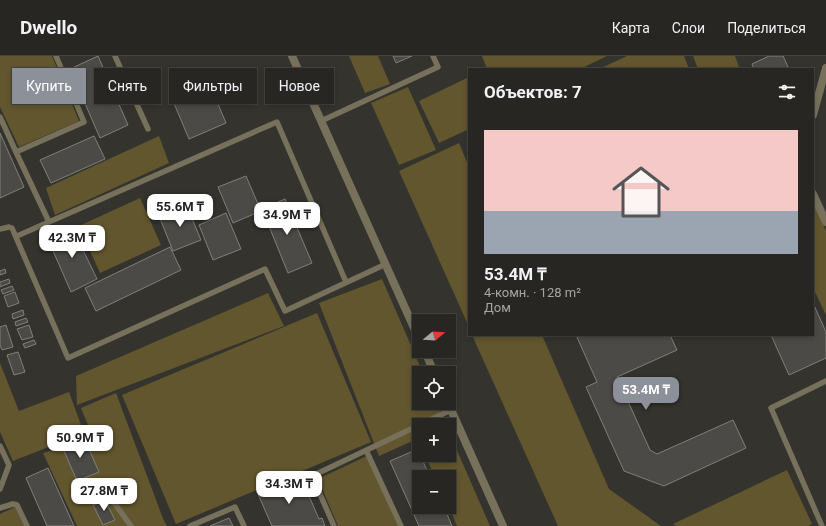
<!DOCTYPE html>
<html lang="ru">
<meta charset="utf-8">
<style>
:root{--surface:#272622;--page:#33322f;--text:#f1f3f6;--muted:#a4a5a5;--line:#434340;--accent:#8c9099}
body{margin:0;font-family:Roboto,sans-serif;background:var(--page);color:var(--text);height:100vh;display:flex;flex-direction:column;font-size:15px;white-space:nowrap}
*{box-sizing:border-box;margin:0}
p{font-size:13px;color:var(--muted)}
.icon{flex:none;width:22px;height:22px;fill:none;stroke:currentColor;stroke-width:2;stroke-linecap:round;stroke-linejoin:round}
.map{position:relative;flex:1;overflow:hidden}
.side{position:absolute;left:468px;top:12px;width:346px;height:268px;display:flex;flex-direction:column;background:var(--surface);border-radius:0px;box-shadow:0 2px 6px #0003,0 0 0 1px var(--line)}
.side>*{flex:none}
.guide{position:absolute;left:12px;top:12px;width:380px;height:36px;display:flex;gap:8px}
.needle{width:26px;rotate:72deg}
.controls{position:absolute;left:412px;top:258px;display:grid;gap:8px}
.controls a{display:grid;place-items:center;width:44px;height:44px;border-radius:0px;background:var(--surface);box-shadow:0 2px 6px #0003,0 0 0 1px var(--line);font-size:20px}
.price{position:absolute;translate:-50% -34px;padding:0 9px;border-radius:8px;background:#fff;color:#222;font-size:13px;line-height:26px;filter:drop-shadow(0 1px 2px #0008)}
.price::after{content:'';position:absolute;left:50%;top:24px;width:12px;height:9px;margin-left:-6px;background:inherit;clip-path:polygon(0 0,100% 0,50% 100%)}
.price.active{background:var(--accent);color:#fff}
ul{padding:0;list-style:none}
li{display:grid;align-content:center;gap:8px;height:212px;padding:0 16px}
li span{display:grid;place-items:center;height:124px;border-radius:0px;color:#555}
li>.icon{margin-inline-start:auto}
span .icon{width:72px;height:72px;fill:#fffc;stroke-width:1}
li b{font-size:17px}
h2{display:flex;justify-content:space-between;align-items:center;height:48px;padding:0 16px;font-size:17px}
.tag{padding:0 14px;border-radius:0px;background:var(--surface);box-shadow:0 2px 6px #0003,0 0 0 1px var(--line);font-size:14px;line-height:36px}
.tag.active{background:var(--accent);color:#fff}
header{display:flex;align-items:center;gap:24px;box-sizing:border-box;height:56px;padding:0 20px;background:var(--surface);border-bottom:1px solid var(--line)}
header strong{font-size:19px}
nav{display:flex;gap:22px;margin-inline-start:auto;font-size:14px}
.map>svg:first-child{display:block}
.green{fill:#62562e}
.building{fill:#4c4a46;stroke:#807f79}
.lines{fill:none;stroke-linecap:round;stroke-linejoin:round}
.service{stroke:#77705b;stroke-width:5.5}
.minor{stroke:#77705b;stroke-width:8}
.tertiary{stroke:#77705b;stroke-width:8}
</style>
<header>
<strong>Dwello</strong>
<nav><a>Карта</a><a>Слои</a><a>Поделиться</a></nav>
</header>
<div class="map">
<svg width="826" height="470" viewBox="0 0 826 470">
<rect width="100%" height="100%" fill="#34332e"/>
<path class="green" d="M0,0H52L79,65L19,91L0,51Z
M349,0H378L390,28L365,37Z
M482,0H607L580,13H487Z
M627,0H684L689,13H599Z
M693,0H735L739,11L734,13H698Z
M469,21V73L439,87L419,45Z
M408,31L436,94L399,109L371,47Z
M159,80L169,107L55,159L46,132Z
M459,87L469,111V271L399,115Z
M140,142L161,189L100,217L79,170Z
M813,145L826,175V259L813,232Z
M382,223L423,317H419V347H437L446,369H419V386L417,383L379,400L319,247Z
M268,237L284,270L77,349L76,320Z
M317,257L371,386L176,468L122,339Z
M472,279H542L609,433L661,470H558Z
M0,307L19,355L69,336L84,377L13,405L0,376Z
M116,337L164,465L167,470H77L43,397L93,381L81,352Z
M449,376L490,470H457L449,451V421H435L425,399H449Z
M369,399L400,470H338L318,423Z
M787,414L812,468L808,470H677L673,468Z
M15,451L24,470H0V458Z"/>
<path class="building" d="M98,0L128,69L100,82L70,13Z
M393,0H412L396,7Z
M769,0H783L789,13H754L752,8Z
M210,29L226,67L189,83L173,45Z
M0,77L24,131L0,142Z
M94,80L105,103L51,127L40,104Z
M246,120L261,155L233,167L218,131Z
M285,143L312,207L288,217L262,153Z
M186,148L201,184L173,195L159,160Z
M226,157L241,193L213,204L199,169Z
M72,171L97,223L71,236L47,181Z
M170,191L181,214L96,255L85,232Z
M5,213L6,217L0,219V215Z
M9,223L10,227L0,231V226Z
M12,230L14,234L3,238L1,234Z
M15,236L19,247L8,251L4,240Z
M813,247L826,276V302L789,319L771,279H813Z
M23,254L24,259L13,263L12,258Z
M26,262L28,266L16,270L15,266Z
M6,269L13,291L2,294L0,289V271Z
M29,269L33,281L22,284L17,273Z
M576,279H670L677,294L617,321L650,394L657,398L733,364L746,392L664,430L624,415L586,331L597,326Z
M34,284L36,288L25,292L23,288Z
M18,296L25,316L14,319L7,299Z
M84,382L99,416L77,425L62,390Z
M418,393L419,399H420L430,421H419V451H444L452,470H419L390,405Z
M48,412L74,470H47L26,422Z
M292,421L296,429L303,426L319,463L322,462L325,470H272L257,436Z
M105,444L115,464L103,469L93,449Z
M229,462L233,470H210Z"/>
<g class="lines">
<path class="service" d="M115,0L148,73
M0,61L16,96L84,66L56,0
M321,65L438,11L433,0
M16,96L49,166
M0,173L9,171L12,172L68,302L265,213L285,255L386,208
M17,180L277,66L346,226
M0,390L9,409L0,433
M366,394L401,470
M99,426L131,470
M0,452L13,448L17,449L27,470
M190,470L235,451L244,470
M334,470L312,420L451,354
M822,470L771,352L826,325"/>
<path class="minor" d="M292,0L419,283
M425,295L434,317
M448,347L503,470"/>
<path class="tertiary" d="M813,59L826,12
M813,138L826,166"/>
</g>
</svg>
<div class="controls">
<a><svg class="needle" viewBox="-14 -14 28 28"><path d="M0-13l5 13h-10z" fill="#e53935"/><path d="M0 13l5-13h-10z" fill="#a4a5a5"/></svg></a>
<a><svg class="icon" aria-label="locate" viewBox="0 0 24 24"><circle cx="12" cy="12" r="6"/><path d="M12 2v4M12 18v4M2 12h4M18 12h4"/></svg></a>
<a>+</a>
<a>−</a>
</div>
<b class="price" style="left:180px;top:172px">55.6M ₸</b>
<b class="price" style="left:287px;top:180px">34.9M ₸</b>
<b class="price" style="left:72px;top:203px">42.3M ₸</b>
<b class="price active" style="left:646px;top:355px">53.4M ₸</b>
<b class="price" style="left:80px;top:403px">50.9M ₸</b>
<b class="price" style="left:289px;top:449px">34.3M ₸</b>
<b class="price" style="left:104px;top:456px">27.8M ₸</b>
<div class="guide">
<a class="tag active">Купить</a>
<a class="tag">Снять</a>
<a class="tag">Фильтры</a>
<a class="tag">Новое</a>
</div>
<section class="side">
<h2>Объектов: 7<svg class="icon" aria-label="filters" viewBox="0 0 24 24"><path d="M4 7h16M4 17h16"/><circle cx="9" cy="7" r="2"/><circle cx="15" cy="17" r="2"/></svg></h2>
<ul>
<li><span style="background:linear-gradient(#f6c9c9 65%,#9aa5b1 0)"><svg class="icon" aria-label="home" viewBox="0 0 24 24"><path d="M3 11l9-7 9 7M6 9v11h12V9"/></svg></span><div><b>53.4M ₸</b><p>4-комн. · 128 m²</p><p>Дом</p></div></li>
</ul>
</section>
</div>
